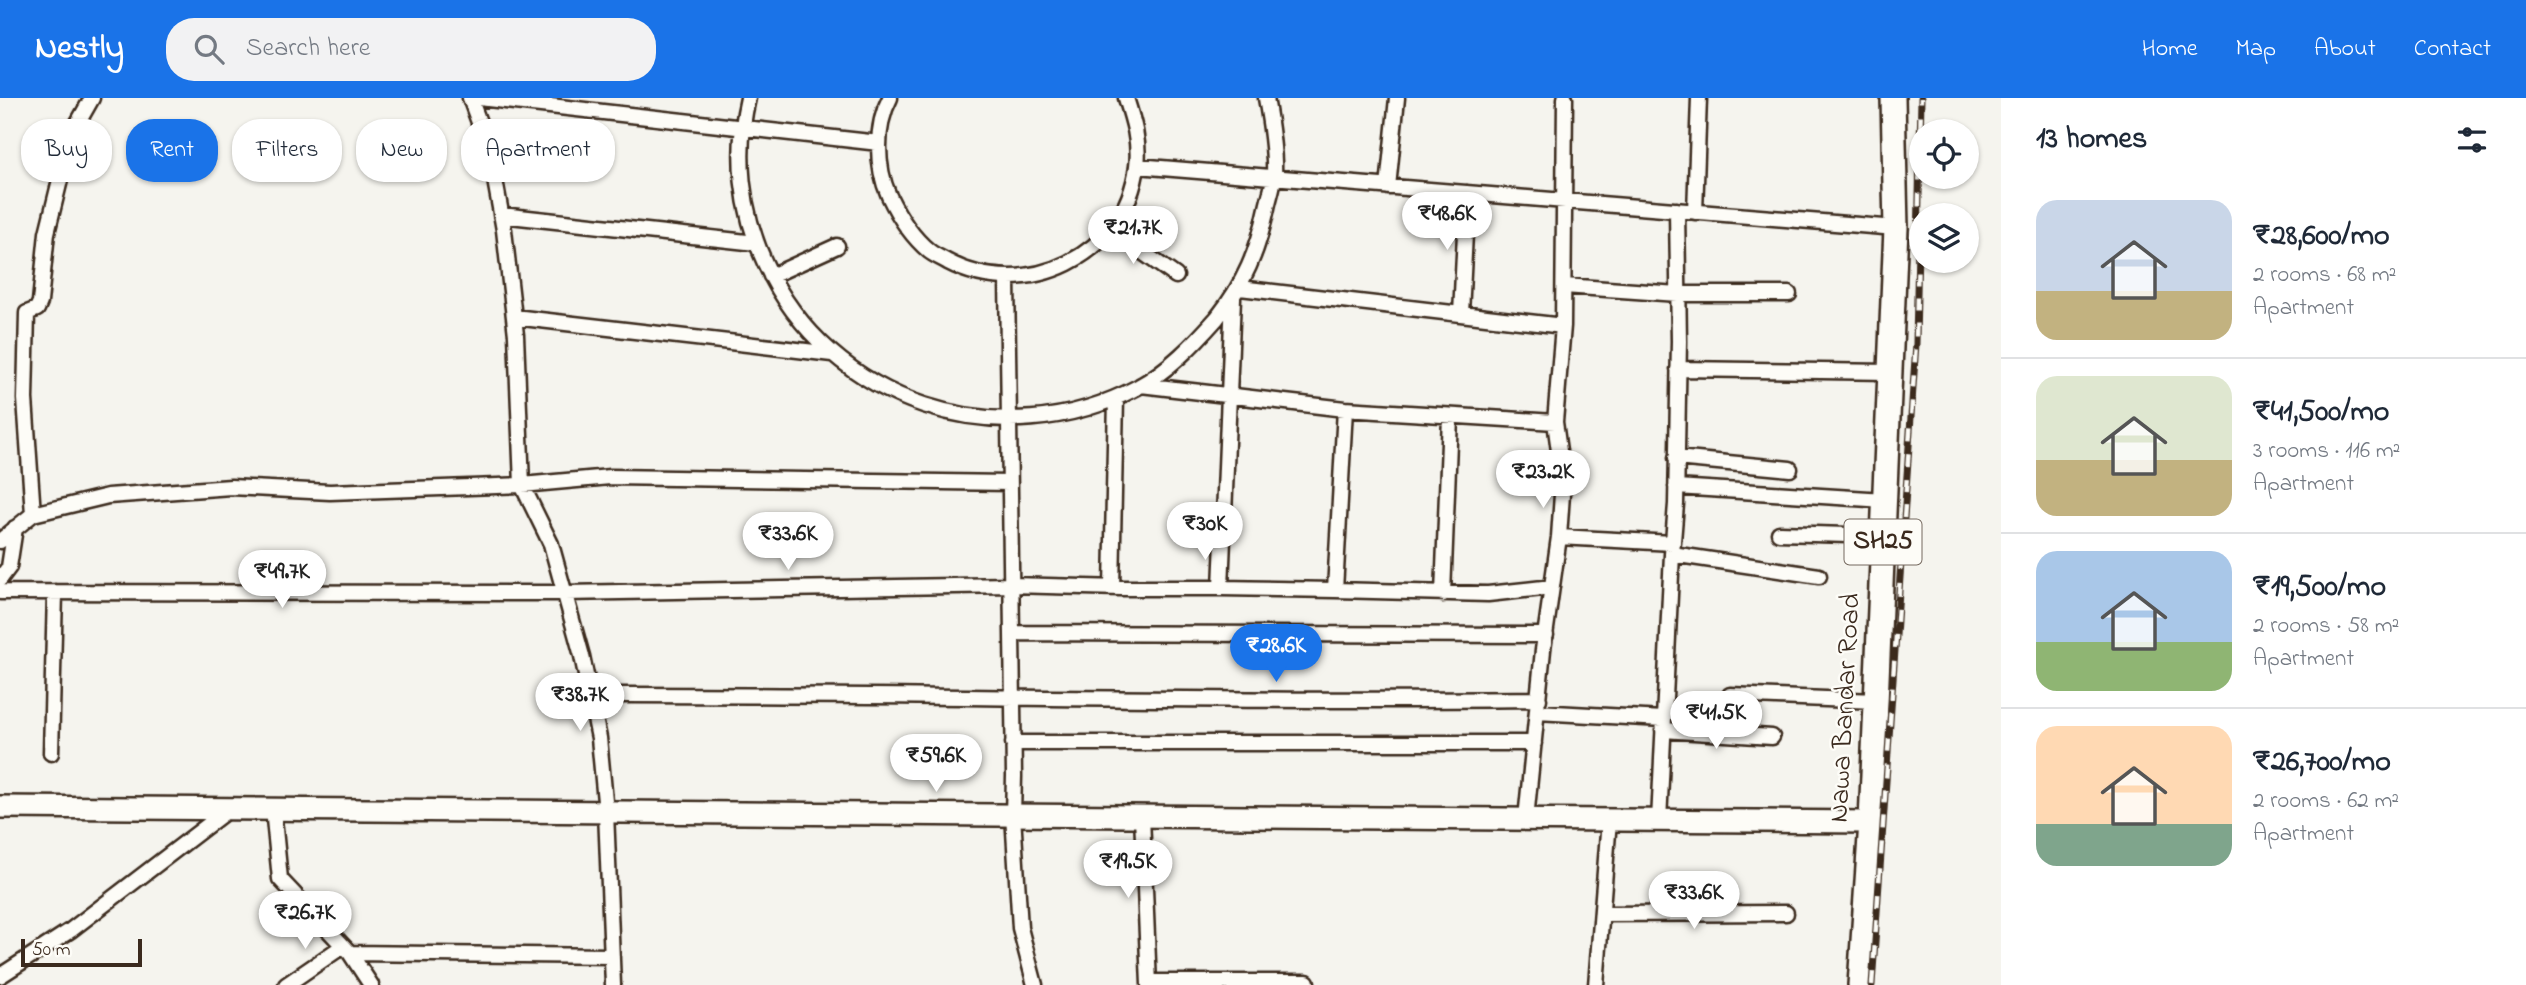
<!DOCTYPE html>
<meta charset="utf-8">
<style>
:root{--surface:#fff;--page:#f2f2f3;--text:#1f2937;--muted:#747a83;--line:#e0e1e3;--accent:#1a73e8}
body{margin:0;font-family:"Indie Flower",sans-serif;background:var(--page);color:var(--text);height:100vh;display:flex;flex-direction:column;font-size:26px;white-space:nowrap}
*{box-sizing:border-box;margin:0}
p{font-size:23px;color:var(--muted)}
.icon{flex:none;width:38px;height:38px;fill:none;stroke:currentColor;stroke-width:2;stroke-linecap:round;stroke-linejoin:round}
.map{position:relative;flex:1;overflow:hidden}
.sheet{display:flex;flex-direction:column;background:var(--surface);width:525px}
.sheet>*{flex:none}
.hud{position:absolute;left:21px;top:21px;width:665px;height:63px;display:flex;gap:14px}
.tools{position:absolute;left:1909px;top:21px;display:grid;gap:14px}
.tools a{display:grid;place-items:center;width:70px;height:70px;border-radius:50%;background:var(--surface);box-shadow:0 2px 5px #0004;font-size:35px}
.scale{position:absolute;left:21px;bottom:18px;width:121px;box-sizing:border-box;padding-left:7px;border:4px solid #3b2a1e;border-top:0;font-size:19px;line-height:24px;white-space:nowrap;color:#3b2a1e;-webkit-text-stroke:5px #fdfcf7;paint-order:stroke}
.price{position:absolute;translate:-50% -60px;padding:0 16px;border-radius:24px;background:#fff;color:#222;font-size:23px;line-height:46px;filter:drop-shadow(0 2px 4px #0008)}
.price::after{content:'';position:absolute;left:50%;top:42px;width:21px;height:16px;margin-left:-10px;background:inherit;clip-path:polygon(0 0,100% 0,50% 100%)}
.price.selected{background:var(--accent);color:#fff}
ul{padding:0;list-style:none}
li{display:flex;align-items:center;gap:21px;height:175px;padding:0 35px}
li+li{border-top:2px solid var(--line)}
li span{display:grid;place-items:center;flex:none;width:196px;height:140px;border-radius:21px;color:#555}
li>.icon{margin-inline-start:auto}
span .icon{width:84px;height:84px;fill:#fffc;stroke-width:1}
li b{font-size:30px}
h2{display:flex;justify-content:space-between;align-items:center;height:84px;padding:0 35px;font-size:30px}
.tag{padding:0 24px;border-radius:28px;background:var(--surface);box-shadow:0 2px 5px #0004;font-size:24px;line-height:63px}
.tag.selected{background:var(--accent);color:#fff}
header{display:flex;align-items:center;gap:42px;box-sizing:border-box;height:98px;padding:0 35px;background:var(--accent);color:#fff}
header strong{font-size:33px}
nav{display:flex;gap:38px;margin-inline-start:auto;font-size:24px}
.search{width:490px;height:63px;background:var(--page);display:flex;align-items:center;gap:18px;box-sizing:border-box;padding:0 24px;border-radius:28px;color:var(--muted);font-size:26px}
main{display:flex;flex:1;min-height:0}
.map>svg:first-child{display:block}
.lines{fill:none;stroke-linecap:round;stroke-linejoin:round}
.street-casing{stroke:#3b2a1e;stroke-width:19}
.secondary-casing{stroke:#3b2a1e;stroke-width:26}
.primary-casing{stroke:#3b2a1e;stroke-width:28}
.street{stroke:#fdfcf7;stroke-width:14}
.secondary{stroke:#fdfcf7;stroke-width:21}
.primary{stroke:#fdfcf7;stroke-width:23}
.rail-casing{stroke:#3b2a1e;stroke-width:7}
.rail{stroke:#fdfcf7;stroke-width:4.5;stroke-dasharray:13;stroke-linecap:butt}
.labels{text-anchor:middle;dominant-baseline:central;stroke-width:5;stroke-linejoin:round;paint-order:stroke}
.shield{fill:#fdfcf7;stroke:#75695f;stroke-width:2}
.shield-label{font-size:26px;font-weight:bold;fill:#3b2a1e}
.street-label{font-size:28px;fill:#3b2a1e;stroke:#fdfcf7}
</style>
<header>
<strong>Nestly</strong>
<div class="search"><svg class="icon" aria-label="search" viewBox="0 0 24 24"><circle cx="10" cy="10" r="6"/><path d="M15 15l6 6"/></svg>Search here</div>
<nav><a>Home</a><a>Map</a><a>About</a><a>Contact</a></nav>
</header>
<main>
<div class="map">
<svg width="2001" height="887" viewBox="0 0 2001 887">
<rect width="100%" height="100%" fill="#f5f4ee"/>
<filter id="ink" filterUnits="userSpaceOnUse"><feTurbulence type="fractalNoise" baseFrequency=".0143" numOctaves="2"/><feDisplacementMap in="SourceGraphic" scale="14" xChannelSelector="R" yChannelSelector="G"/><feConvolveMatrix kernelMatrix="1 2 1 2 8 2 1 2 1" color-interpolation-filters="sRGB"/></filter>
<g filter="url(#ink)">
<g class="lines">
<g class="street-casing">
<path id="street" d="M92,0L71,37L47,135L40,204L37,211L27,215L25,301L33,416L108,398L231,389L330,394L522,387L610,379L1010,385
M470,0L490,54L504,132L516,237L522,387L551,446L582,558L599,640L606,714L613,887
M479,0L879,45
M748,0C735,55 741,113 765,165C829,306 1002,362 1138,289C1169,272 1194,246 1217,220C1244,186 1258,153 1267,110C1269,100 1273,89 1274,79C1275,58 1270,22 1266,0
M890,0C875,28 876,69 889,98C899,119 911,138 929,153C935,158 942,160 948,164C1026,205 1126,158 1137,68C1140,44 1133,22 1126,0
M1137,68L1896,130
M1388,89L1397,0
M1695,114L1699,0
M501,117L756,145
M1110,131L1176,178
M771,178L837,148
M1007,181L1014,678L1013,717L1020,830L1035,887
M1564,188L1678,196H1789
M1240,190L1563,228
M1233,200L1221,490L1335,492
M1461,216L1467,95
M514,219L832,256
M1678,271L1890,274
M1141,287L1345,311L1555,324
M1345,311L1335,492L1488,496L1552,489
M1676,360L1790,371
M1676,389L1885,402
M1779,435L1883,438
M1559,439L1673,445
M0,443L33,416
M1672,456L1819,478
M0,481L9,469L15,430
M1112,490L1116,300
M0,494L565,495L1011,487L1120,490H1221
M1443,496L1450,319
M1012,535L1546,537
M590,597C906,596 1223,605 1539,601
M1730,597L1876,603
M1537,614L1663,621
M1663,632L1772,639
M1013,645H1534
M51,655L55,494
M273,711L280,781L350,855L612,858
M1142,718L1149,887
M1526,721L1543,552L1559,439L1563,382L1555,324L1563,228L1565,0
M1659,723L1672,456L1676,406L1679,243L1677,112
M1602,816L1786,815
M350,855L371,887
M0,878L71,832L229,711
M1149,884H1307
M286,887L343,848
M1596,887L1609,722"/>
</g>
<g class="secondary-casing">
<path id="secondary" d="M0,709L1871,724"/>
</g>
<g class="primary-casing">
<path id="primary" d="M1860,887L1871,724L1896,130L1893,0"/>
</g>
<use href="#street" class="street"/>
<use href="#secondary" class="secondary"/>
<use href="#primary" class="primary"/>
<g class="rail-casing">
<path id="rail" d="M1872,887L1916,246L1921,0"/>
</g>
<use href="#rail" class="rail"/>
</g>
</g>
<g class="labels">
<rect class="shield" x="1844.5" y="421.5" width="77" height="45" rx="5"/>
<g class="shield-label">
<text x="1883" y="444">SH25</text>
</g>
<g class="street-label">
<text transform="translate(1846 610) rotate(-87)">Nawa Bandar Road</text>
</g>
</g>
</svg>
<div class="tools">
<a><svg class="icon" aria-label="locate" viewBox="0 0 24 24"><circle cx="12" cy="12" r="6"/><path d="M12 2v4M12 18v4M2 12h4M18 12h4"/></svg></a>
<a><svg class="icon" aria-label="layers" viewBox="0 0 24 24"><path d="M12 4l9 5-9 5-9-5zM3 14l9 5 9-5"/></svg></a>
</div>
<div class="scale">50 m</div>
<b class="price" style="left:1447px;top:154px">₹48.6K</b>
<b class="price" style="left:1133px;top:168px">₹21.7K</b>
<b class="price" style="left:1543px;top:412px">₹23.2K</b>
<b class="price" style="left:1205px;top:464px">₹30K</b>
<b class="price" style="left:788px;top:474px">₹33.6K</b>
<b class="price" style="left:282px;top:512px">₹49.7K</b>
<b class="price selected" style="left:1276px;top:586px">₹28.6K</b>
<b class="price" style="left:580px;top:635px">₹38.7K</b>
<b class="price" style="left:1716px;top:653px">₹41.5K</b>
<b class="price" style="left:936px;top:696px">₹59.6K</b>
<b class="price" style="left:1128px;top:802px">₹19.5K</b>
<b class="price" style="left:1694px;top:833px">₹33.6K</b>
<b class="price" style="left:305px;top:853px">₹26.7K</b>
<div class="hud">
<a class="tag">Buy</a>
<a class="tag selected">Rent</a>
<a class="tag">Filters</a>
<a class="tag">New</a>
<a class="tag">Apartment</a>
</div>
</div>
<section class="sheet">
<h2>13 homes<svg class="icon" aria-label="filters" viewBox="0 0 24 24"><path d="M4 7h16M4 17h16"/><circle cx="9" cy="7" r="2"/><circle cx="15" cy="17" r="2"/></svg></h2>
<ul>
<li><span style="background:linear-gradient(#c9d6e8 65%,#c2b280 0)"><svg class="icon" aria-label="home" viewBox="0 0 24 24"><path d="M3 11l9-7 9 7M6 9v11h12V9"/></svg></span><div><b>₹28,600/mo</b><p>2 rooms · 68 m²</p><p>Apartment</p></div></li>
<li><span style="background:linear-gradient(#dfe7d0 60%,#c2b280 0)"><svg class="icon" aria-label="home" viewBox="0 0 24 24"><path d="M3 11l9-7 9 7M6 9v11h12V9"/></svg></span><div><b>₹41,500/mo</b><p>3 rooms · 116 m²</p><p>Apartment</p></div></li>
<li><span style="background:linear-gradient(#a9c7e8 65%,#8fb573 0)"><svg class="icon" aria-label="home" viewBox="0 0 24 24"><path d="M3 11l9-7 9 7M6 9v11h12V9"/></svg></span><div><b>₹19,500/mo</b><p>2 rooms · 58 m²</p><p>Apartment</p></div></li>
<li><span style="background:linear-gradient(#ffd9b3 70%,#7fa58c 0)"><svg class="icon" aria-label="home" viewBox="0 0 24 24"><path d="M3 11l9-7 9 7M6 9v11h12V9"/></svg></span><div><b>₹26,700/mo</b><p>2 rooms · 62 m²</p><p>Apartment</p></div></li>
</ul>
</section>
</main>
